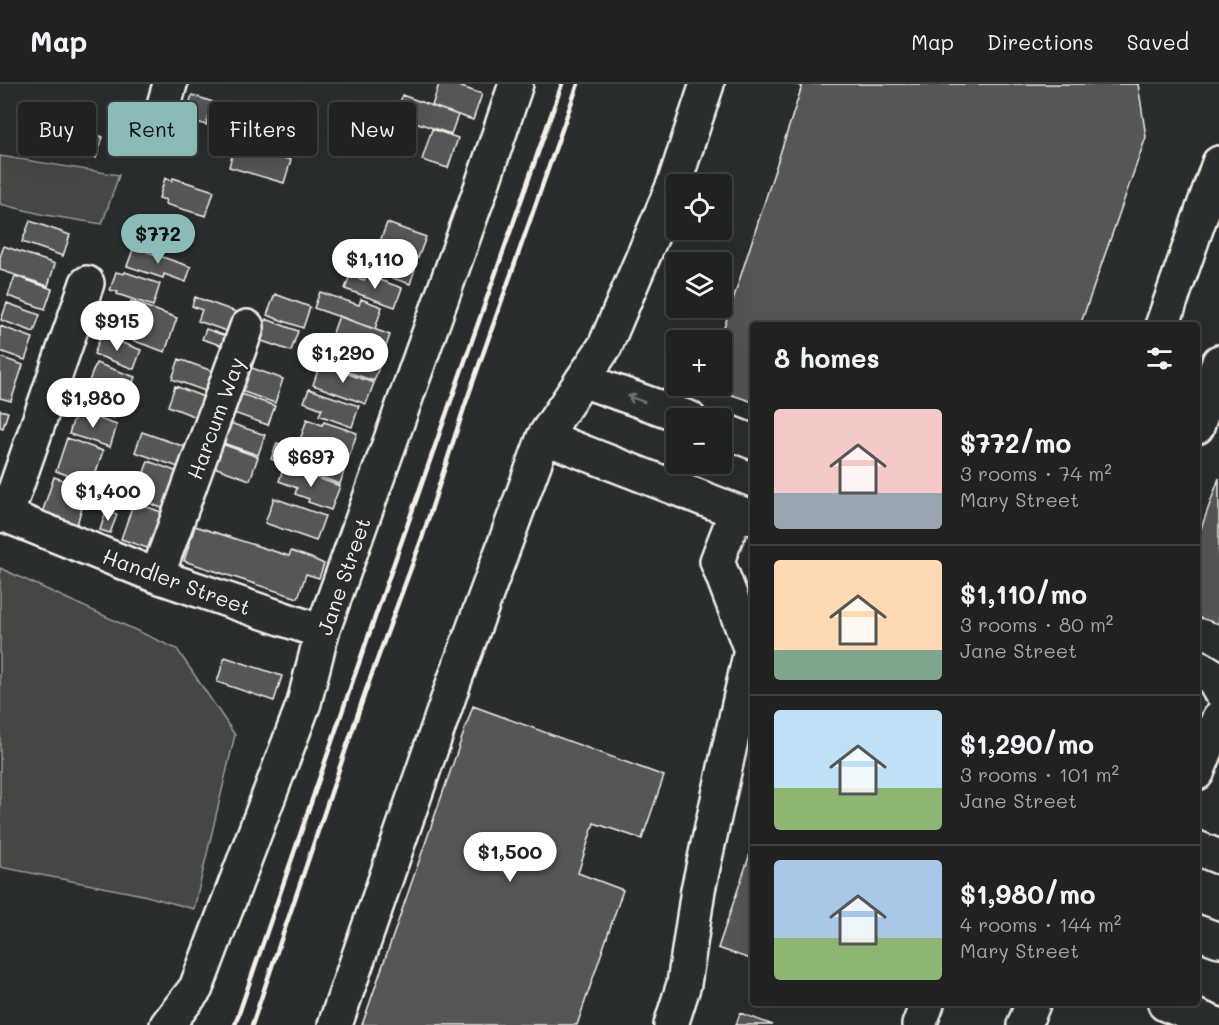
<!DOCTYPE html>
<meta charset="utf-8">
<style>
:root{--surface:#202222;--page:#2d2f2f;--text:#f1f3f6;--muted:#a2a4a5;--line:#3d3f40;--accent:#8bbbb9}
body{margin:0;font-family:Mali,sans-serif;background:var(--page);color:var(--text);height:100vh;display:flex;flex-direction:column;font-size:22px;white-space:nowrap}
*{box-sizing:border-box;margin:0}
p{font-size:20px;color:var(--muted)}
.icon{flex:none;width:33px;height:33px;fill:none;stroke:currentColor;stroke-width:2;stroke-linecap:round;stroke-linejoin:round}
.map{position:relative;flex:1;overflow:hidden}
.panel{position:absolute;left:750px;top:238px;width:450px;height:684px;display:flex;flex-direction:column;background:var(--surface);border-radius:6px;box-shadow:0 6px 24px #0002,0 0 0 2px var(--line)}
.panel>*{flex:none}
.banner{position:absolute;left:18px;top:18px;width:570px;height:54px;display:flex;gap:12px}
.fabs{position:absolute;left:666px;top:90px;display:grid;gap:12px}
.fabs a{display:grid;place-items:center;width:66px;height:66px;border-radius:6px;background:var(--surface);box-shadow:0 6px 24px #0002,0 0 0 2px var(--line);font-size:30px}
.price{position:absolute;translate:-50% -51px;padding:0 14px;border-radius:21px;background:#fff;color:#222;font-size:20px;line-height:39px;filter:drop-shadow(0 2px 3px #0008)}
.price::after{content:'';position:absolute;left:50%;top:36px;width:18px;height:14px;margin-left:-9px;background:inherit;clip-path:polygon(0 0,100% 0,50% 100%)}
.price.current{background:var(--accent);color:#111}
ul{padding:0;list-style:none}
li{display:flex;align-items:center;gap:18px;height:150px;padding:0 24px}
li+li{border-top:2px solid var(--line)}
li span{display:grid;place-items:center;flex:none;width:168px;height:120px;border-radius:6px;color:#555}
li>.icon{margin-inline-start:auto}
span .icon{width:72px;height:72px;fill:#fffc;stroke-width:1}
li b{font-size:26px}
h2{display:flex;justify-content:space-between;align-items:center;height:72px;padding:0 24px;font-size:26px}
.pill{padding:0 21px;border-radius:6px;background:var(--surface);box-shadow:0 6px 24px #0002,0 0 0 2px var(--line);font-size:21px;line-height:54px}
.pill.current{background:var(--accent);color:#111}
header{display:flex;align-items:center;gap:36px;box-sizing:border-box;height:84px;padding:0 30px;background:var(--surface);border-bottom:2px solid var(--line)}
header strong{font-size:28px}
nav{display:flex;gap:33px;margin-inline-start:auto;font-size:21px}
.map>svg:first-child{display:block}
.green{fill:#444645;stroke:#9c9c96;stroke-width:1.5}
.building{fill:#555756;stroke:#f4f1e8;stroke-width:1.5}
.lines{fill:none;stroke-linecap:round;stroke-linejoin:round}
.minor-casing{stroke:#f4f1e8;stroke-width:38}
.major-casing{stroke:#f4f1e8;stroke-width:38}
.minor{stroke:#2a2d2e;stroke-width:33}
.major{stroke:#2a2d2e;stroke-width:33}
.rail{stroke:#f4f1e8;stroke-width:4.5}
.oneway{stroke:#71726f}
.labels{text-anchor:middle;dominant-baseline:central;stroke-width:5;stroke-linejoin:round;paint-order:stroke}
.street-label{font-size:21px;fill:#f4f1e8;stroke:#2a2d2e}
</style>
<header>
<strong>Map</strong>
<nav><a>Map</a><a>Directions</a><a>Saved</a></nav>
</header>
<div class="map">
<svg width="1219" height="941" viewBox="0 0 1219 941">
<rect width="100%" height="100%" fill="#2a2d2e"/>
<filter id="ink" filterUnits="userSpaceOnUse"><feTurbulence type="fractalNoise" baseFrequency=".0167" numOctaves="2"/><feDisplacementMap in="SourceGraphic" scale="12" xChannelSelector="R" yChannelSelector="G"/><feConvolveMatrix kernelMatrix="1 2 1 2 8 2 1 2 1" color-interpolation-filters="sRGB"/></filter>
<g filter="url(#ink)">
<path class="green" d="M0,72L119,91L102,140L45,131L0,120Z
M0,484L177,565L235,651L194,825L143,811L0,783Z"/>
<path class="building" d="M439,0H453L482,10L473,36L432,22Z
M792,0H1138L1146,53L1080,242H753V318L705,302H722V256H720L802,2Z
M192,11L213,18L206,41L185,34Z
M402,11L458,31L451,50L406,35L405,38L397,35Z
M44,38L59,43L61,39L103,53L96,74L39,55Z
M432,45L458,54L448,84L422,76Z
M235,60L291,76L284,99L229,83Z
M165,94L172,97L173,94L214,107L206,132L165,120L166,116L159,114Z
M30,137L70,151L63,172L22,158Z
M387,139L426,153L418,174L379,160Z
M4,162L55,180L48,202L0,186V173Z
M134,163L191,183L186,198L164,190L163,194L127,182Z
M365,167L378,171L379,167L417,179L410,200L360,183Z
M116,188L124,190L125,188L160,200L153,222L117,210L118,208L110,206Z
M350,191L364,196L366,191L402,204L395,223L345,205Z
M15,192L52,205L45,225L8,212Z
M320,208L359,221L361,215L382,223L375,245L314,224Z
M275,210L310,223L303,244L267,231Z
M195,213L239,229L232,249L198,237L202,226L192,222Z
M131,217L177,234L165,268L118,251Z
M7,219L40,231L34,248L1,236Z
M339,232L390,251L382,274L331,254Z
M266,235L298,247L291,267L259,256Z
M0,242L33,254L25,276L0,267Z
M206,245L226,252L223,262L202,255Z
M101,251L141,266L134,285L94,270Z
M329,258L381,277L374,297L322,279Z
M0,273L23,281L11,317L0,314Z
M179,275L215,288L208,308L172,295Z
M96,279L135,293L128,312L89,297Z
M320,280L374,299L366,320L313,301Z
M249,283L283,295L275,319L241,307Z
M85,302L120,314L114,334L79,322Z
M175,302L212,316L204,336L168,322Z
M309,305L359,322L352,343L319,331L322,325L304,318Z
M241,310L275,322L268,341L234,329Z
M0,326L8,328L3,344L0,343Z
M76,327L117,341L110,363L69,350Z
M307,335L322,341L324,338L357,349L346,382L312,370L313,367L298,362Z
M230,339L265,351L258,371L223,359Z
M142,348L194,366L187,386L135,368Z
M67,354L103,367L92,400L56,387Z
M277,359L345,384L340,400L271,375Z
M222,360L258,373L250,396L214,383Z
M148,377L186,391L173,428L135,414Z
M284,382L340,402L331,426L308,418L309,415L295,410L297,404L279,397Z
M54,393L88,404L77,440L42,429Z
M1219,394V540L1197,533V456Z
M274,414L325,432L316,457L265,439Z
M134,418L172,432L159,468L121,455Z
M106,427L117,431L110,449L100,446Z
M195,442L289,472L291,467L311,474L324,480L319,494L306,490L298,514L184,477Z
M225,573L282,592L274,617L217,598Z
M473,622L664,692L642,755L594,739L578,789L623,806L577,941H362Z
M753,761V876L718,864Z
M740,929L773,941H736Z"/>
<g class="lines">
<g class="minor-casing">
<path id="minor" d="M164,21L170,0
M582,296L689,334
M1197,343L1219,278
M722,346L753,358
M544,353L753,434
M0,429L157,492L322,548
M6,432L87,199
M157,492L247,243
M1197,582L1212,591L1219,606
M1197,689L1219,634
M1197,764L1219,773
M1197,848L1219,856
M1165,920L1218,941
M167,941L196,904L304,619L322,548L481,104L516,0
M335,941L455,595L544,353L605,262L674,100L707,0
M671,941L684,900L698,806L751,566L717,477L736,428
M1024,941L1033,920"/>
</g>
<g class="major-casing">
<path id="major" d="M1162,242L1219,79
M919,941L927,920"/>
</g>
<use href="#minor" class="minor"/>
<use href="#major" class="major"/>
<path class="rail" d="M235,941L353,596L562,0
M252,941L366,606L422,454L465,321L578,0"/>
</g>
<defs><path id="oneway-shaft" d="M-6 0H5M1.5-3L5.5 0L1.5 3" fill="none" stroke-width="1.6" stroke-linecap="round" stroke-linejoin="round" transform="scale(1.5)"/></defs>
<use class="oneway" href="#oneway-shaft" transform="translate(636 315) rotate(-160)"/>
</g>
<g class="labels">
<g class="street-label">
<text transform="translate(215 334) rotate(-70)">Harcum Way</text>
<text transform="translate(343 492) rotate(-71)">Jane Street</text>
<text transform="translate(177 497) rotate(20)">Handler Street</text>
</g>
</g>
</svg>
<div class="fabs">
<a><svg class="icon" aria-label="locate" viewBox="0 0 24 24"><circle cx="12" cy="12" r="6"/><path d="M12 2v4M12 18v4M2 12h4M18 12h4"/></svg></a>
<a><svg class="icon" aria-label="layers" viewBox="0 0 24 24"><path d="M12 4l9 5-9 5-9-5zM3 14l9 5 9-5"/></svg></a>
<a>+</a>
<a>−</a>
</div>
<b class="price current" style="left:158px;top:181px">$772</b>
<b class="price" style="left:375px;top:206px">$1,110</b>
<b class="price" style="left:117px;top:268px">$915</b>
<b class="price" style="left:343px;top:300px">$1,290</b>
<b class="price" style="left:93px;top:345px">$1,980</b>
<b class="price" style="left:311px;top:404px">$697</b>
<b class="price" style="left:108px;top:438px">$1,400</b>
<b class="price" style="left:510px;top:799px">$1,500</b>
<div class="banner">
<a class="pill">Buy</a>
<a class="pill current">Rent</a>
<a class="pill">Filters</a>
<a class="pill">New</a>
</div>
<section class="panel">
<h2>8 homes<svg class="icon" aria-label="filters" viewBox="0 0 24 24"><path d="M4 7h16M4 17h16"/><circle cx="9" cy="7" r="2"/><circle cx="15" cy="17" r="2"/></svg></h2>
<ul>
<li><span style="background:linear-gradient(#f6c9c9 70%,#9aa5b1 0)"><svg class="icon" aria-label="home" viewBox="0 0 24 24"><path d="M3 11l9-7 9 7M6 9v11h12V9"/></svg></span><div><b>$772/mo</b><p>3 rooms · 74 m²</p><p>Mary Street</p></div></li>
<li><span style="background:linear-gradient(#ffd9b3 75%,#7fa58c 0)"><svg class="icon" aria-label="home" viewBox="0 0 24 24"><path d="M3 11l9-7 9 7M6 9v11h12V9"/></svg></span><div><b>$1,110/mo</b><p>3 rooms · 80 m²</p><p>Jane Street</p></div></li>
<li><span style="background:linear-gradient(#bfe0f5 65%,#8fb573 0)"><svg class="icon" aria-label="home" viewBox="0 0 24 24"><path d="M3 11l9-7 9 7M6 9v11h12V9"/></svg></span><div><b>$1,290/mo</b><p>3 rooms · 101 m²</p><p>Jane Street</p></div></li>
<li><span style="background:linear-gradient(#a9c7e8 65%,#8fb573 0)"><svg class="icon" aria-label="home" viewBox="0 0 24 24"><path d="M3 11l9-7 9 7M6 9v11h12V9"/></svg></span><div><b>$1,980/mo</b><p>4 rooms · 144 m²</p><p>Mary Street</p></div></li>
</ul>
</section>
</div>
